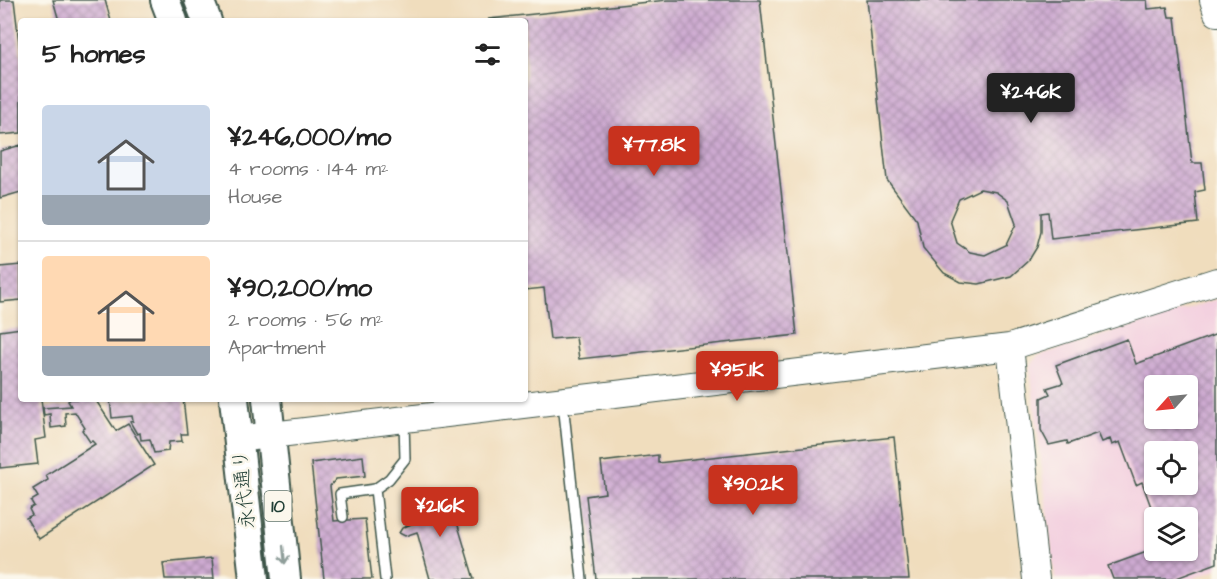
<!DOCTYPE html>
<meta charset="utf-8">
<style>
:root{--surface:#fff;--page:#f6f6f6;--text:#222;--muted:#767676;--line:#e0e0e0;--accent:#c8321e}
body{margin:0;font-family:"Architects Daughter","Klee One",sans-serif;background:var(--page);color:var(--text);height:100vh;display:flex;flex-direction:column;font-size:22px;white-space:nowrap}
*{box-sizing:border-box;margin:0}
p{font-size:20px;color:var(--muted)}
.icon{flex:none;width:33px;height:33px;fill:none;stroke:currentColor;stroke-width:2;stroke-linecap:round;stroke-linejoin:round}
.map{position:relative;flex:1;overflow:hidden}
.drawer{position:absolute;left:18px;top:18px;width:510px;height:384px;display:flex;flex-direction:column;background:var(--surface);border-radius:6px;box-shadow:0 2px 4px #0004}
.drawer>*{flex:none}
.needle{width:39px;rotate:243deg}
.tools{position:absolute;left:1144px;top:375px;display:grid;gap:12px}
.tools a{display:grid;place-items:center;width:54px;height:54px;border-radius:6px;background:var(--surface);box-shadow:0 2px 4px #0004;font-size:30px}
.price{position:absolute;translate:-50% -51px;padding:0 14px;border-radius:6px;background:var(--accent);color:#fff;font-size:20px;line-height:39px;filter:drop-shadow(0 2px 3px #0008)}
.price::after{content:'';position:absolute;left:50%;top:36px;width:18px;height:14px;margin-left:-9px;background:inherit;clip-path:polygon(0 0,100% 0,50% 100%)}
.price.selected{background:#222;color:#fff}
ul{padding:0;list-style:none}
li{display:flex;align-items:center;gap:18px;height:150px;padding:0 24px}
li+li{border-top:2px solid var(--line)}
li span{display:grid;place-items:center;flex:none;width:168px;height:120px;border-radius:6px;color:#555}
li>.icon{margin-inline-start:auto}
span .icon{width:72px;height:72px;fill:#fffc;stroke-width:1}
li b{font-size:26px}
h2{display:flex;justify-content:space-between;align-items:center;height:72px;padding:0 24px;font-size:26px}
.map>svg:first-child{display:block}
.built{fill:#f3cfdf;fill-rule:evenodd}
.building{fill:url(#building-cross-hatch);fill-rule:evenodd}
.lines{fill:none;stroke-linecap:round;stroke-linejoin:round}
.lane-casing{stroke:#3e5549;stroke-width:12}
.secondary-casing{stroke:#3e5549;stroke-width:28}
.primary-casing{stroke:#3e5549;stroke-width:32}
.lane{stroke:#fff;stroke-width:9}
.secondary{stroke:#fff;stroke-width:26}
.primary{stroke:#fff;stroke-width:28}
.oneway{stroke:#8f9e9a}
.labels{text-anchor:middle;dominant-baseline:central;stroke-width:5;stroke-linejoin:round;paint-order:stroke}
.shield{fill:#fbf7ec;stroke:#61756b;stroke-width:1.5}
.shield-label{font-size:18px;font-weight:bold;fill:#1f3d34}
.street-label{font-size:20px;fill:#1f3d34;stroke:#fbf7ec}
</style>
<div class="map">
<svg width="1217" height="579" viewBox="0 0 1217 579">
<defs>
<pattern id="building-cross-hatch" width="8" height="8" patternUnits="userSpaceOnUse" patternTransform="scale(1.5)"><rect width="8" height="8" fill="#ceaad1"/><path d="M0 0l8 8M0 8l8-8" fill="none" stroke="#a78caa"/></pattern>
</defs>
<rect width="100%" height="100%" fill="#fbf7ec"/>
<filter id="ink" filterUnits="userSpaceOnUse"><feTurbulence type="fractalNoise" baseFrequency=".0167" numOctaves="2"/><feDisplacementMap in="SourceGraphic" scale="12" xChannelSelector="R" yChannelSelector="G"/><feConvolveMatrix kernelMatrix="1 2 1 2 8 2 1 2 1" color-interpolation-filters="sRGB"/></filter>
<filter id="wash" filterUnits="userSpaceOnUse"><feTurbulence type="fractalNoise" baseFrequency=".008" numOctaves="4" result="noise"/><feDisplacementMap in="SourceGraphic" scale="24" xChannelSelector="R" yChannelSelector="G"/><feGaussianBlur stdDeviation="1.35" result="paint"/><feColorMatrix in="noise" values="0 0 0 0 0 0 0 0 0 0 0 0 0 0 0 0 0 1.4 0 .05"/><feComposite in="paint" operator="in"/></filter>
<g filter="url(#wash)">
<rect width="100%" height="100%" fill="#f0ddbd"/>
<path class="built" d="M1217,299V569L1192,579H1055L1030,368L1037,356ZM1155,386H1188V418H1155ZM1155,452H1188V484H1155ZM1155,518H1188V550H1155Z"/>
<g id="blocks">
<path class="building" d="M0,0H14L21,59V133L0,135Z
M53,0H105L111,21H59Z
M667,0H760L797,335L579,359L576,337L550,339L544,288L525,290V21L488,19Z
M867,0H1147L1148,9L1167,7L1169,17H1175L1192,163H1202L1205,190L1195,192L1198,223L1051,239L1048,212L1041,213V232L1037,247L1029,260L1011,276L979,284L961,282L944,273L923,248L917,220L887,180ZM980,189L996,192L1008,201L1016,224L1006,245L985,255L970,252L957,243L950,220L959,199Z
M21,145V192L0,198V151Z
M21,265V300L0,302V267Z
M21,328V399H41L46,438L35,440L38,464L0,468V331Z
M1217,334V563L1174,579H1113L1108,566L1155,549L1188,550V518H1155L1142,482L1136,485L1120,442L1112,445L1110,439L1102,442L1098,433L1068,444L1067,441L1049,445L1041,430V398L1050,394L1047,388L1063,383L1056,365L1127,339L1136,364ZM1155,386H1188V418H1155ZM1155,452H1188V484H1155Z
M71,399H95L116,431L128,424L154,465L39,539L26,518L32,515L29,509L34,506L31,501L38,497L33,489L48,480L46,475L95,444L92,441L90,442L82,430L85,428L75,412L65,413L66,426L51,428L50,414L44,415L43,408L71,406L68,401Z
M110,399H183L187,434H181L182,441L169,442L168,451L154,453L150,439L141,440L140,433L137,434L130,422L133,421L132,416L112,418Z
M894,437L909,579H596L586,496L605,493L601,462L658,455V463Z
M363,456L365,476L336,479L330,486L334,521L365,519L372,579H324L311,463Z
M448,492L474,579H430L417,532L405,536L399,533L402,528L414,523L409,505Z
M212,558L214,579H165L163,563Z"/>
</g>
</g>
<g filter="url(#ink)">
<use href="#blocks" fill-opacity="0" stroke="#3e5549" stroke-width="1.5"/>
<g class="lines">
<g class="lane-casing">
<path id="lane" d="M563,403L582,579
M343,517L340,494L375,489
M385,579L375,489L389,479L405,459L404,421"/>
</g>
<g class="secondary-casing">
<path id="secondary" d="M1213,0L1217,13
M1010,347L1217,281
M238,439L1010,347L1036,579"/>
</g>
<g class="primary-casing">
<path id="primary" d="M165,0L173,21
M199,0L207,21
M234,399L254,579
M267,399L286,579"/>
</g>
<use href="#lane" class="lane"/>
<use href="#secondary" class="secondary"/>
<use href="#primary" class="primary"/>
</g>
<defs><path id="oneway-shaft" d="M-6 0H5M1.5-3L5.5 0L1.5 3" fill="none" stroke-width="1.6" stroke-linecap="round" stroke-linejoin="round" transform="scale(1.5)"/></defs>
<use class="oneway" href="#oneway-shaft" transform="translate(284 555) rotate(84)"/>
</g>
<g class="labels">
<rect class="shield" x="264.5" y="491" width="27" height="30" rx="4.5"/>
<g class="shield-label">
<text x="278" y="506">10</text>
</g>
<g class="street-label">
<text transform="translate(244 489) rotate(-96)">永代通り</text>
</g>
</g>
</svg>
<div class="tools">
<a><svg class="needle" viewBox="-14 -14 28 28"><path d="M0-13l5 13h-10z" fill="#e53935"/><path d="M0 13l5-13h-10z" fill="#767676"/></svg></a>
<a><svg class="icon" aria-label="locate" viewBox="0 0 24 24"><circle cx="12" cy="12" r="6"/><path d="M12 2v4M12 18v4M2 12h4M18 12h4"/></svg></a>
<a><svg class="icon" aria-label="layers" viewBox="0 0 24 24"><path d="M12 4l9 5-9 5-9-5zM3 14l9 5 9-5"/></svg></a>
</div>
<b class="price selected" style="left:1031px;top:124px">¥246K</b>
<b class="price" style="left:654px;top:177px">¥77.8K</b>
<b class="price" style="left:737px;top:402px">¥95.1K</b>
<b class="price" style="left:753px;top:516px">¥90.2K</b>
<b class="price" style="left:440px;top:538px">¥216K</b>
<section class="drawer">
<h2>5 homes<svg class="icon" aria-label="filters" viewBox="0 0 24 24"><path d="M4 7h16M4 17h16"/><circle cx="9" cy="7" r="2"/><circle cx="15" cy="17" r="2"/></svg></h2>
<ul>
<li><span style="background:linear-gradient(#c9d6e8 75%,#9aa5b1 0)"><svg class="icon" aria-label="home" viewBox="0 0 24 24"><path d="M3 11l9-7 9 7M6 9v11h12V9"/></svg></span><div><b>¥246,000/mo</b><p>4 rooms · 144 m²</p><p>House</p></div></li>
<li><span style="background:linear-gradient(#ffd9b3 75%,#9aa5b1 0)"><svg class="icon" aria-label="home" viewBox="0 0 24 24"><path d="M3 11l9-7 9 7M6 9v11h12V9"/></svg></span><div><b>¥90,200/mo</b><p>2 rooms · 56 m²</p><p>Apartment</p></div></li>
</ul>
</section>
</div>
